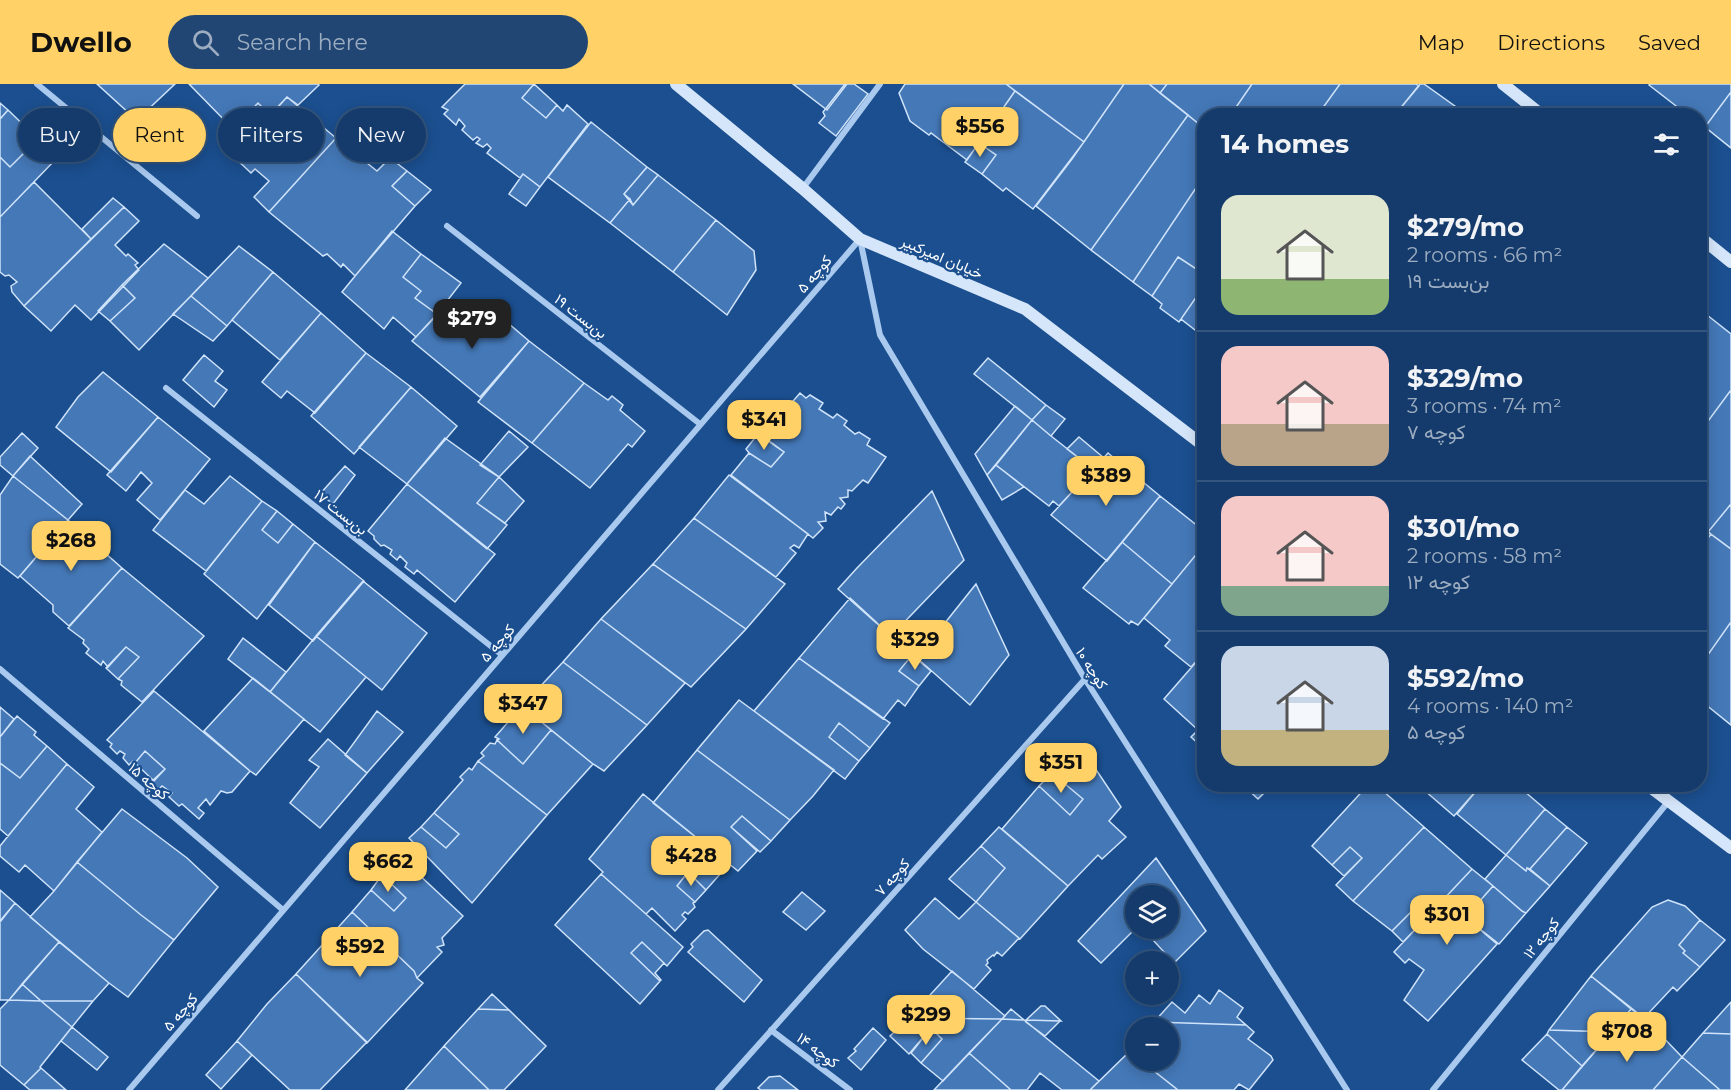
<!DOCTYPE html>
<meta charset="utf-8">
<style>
:root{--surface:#143b6b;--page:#214673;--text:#f1f3f6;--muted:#9dadc1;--line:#33557e;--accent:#ffd166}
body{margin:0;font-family:Montserrat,Vazirmatn,sans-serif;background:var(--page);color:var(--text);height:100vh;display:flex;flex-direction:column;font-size:22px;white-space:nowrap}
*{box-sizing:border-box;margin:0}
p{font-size:20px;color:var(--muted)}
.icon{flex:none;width:33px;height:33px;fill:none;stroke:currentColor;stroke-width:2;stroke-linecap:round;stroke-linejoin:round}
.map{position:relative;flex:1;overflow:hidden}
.drawer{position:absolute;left:1197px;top:24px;width:510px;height:684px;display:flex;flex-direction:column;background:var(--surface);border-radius:24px;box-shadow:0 3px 15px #0003,0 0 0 2px var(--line)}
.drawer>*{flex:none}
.top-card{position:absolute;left:18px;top:24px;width:570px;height:54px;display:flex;gap:12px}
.controls{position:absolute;left:1125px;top:801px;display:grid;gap:12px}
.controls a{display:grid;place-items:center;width:54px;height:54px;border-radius:50%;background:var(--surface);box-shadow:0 3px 15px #0003,0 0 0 2px var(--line);font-size:30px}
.price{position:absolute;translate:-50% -51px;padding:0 14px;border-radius:12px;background:var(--accent);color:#111;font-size:20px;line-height:39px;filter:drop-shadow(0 2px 3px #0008)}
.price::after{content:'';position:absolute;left:50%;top:36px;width:18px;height:14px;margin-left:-9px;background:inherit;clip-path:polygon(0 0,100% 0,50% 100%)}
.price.on{background:#222;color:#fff}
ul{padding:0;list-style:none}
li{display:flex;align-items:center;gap:18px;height:150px;padding:0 24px}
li+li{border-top:2px solid var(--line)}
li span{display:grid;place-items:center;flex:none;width:168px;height:120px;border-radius:18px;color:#555}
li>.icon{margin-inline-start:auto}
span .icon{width:72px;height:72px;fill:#fffc;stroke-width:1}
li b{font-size:26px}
h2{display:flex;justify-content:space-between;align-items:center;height:72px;padding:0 24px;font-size:26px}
.tag{padding:0 21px;border-radius:27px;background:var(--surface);box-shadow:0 3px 15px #0003,0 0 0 2px var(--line);font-size:21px;line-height:54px}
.tag.on{background:var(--accent);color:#111}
header{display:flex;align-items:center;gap:36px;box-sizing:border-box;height:84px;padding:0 30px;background:var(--accent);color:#111}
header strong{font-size:28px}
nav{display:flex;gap:33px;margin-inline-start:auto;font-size:21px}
.search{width:420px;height:54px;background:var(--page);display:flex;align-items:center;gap:15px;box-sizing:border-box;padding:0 21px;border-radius:33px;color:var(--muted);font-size:22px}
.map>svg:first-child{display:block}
.building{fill:#4478b7;stroke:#cfe3fa;stroke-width:1.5}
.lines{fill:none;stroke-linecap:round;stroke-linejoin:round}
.street{stroke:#a9c9ee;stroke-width:6}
.secondary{stroke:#d6e6fa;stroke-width:12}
.labels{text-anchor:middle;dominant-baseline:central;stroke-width:4.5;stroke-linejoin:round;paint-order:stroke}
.street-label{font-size:15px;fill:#fff;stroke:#1b4f8f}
</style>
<header>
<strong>Dwello</strong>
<div class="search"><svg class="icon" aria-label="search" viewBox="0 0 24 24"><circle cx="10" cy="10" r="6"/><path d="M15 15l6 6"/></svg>Search here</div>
<nav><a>Map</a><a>Directions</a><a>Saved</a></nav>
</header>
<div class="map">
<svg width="1731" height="1006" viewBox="0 0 1731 1006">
<rect width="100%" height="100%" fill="#1b4f8f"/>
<path class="building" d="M97,0H175L141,32L135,27L131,31Z
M189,0H318L319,1L298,21L287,13L270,31L258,19L233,45Z
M465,0H534L522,14L546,34L557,21L563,27L567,21L588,40L540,103L523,90L520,94L487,69L491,64L487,60L483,63L476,59L480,55L477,53L473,56L462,46L465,42L459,35L456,41L444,30L448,26L442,23Z
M534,0L557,21L546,34L522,14Z
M793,0H847L827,26Z
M845,0H854L868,10L836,52L819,39L825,32L823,28Z
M905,0H1006L1015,7L967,76L931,49L929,51L910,37L899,9Z
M1006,0H1124L1084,58Z
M1124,0H1149L1188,31L1091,166L1036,122L1072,75Z
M1149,0H1167L1160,9Z
M1167,0H1252L1230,32H1204V44L1160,9Z
M1252,0H1340L1317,32H1230Z
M1340,0H1416L1419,2L1394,32H1317Z
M1420,0H1424L1466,30L1465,32H1394Z
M1650,0H1731V8L1705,43L1700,39V32H1689L1649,1Z
M1015,7L1084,58L1033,125L1006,104L1003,107L982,90L996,71L979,59Z
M1731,8V64L1705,43Z
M287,13L336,54L269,128L254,113L269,97L255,85L251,89L234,73Z
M0,19L8,26L0,35Z
M258,19L270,31L247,57L233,45Z
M8,26L38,55L10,83L0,73V35Z
M1188,31L1204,44V92L1133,198L1091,166Z
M139,34L155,47L143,59L128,46Z
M591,38L647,83L624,110L630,115L610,139L548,93Z
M336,54L377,87L390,74L407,87L392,102L415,122L355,192L343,180L341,183L327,170L323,172L269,128Z
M38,55L57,74L0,133V73L10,83Z
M979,59L996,71L982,90L965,78Z
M647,83L658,91L633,121L624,110Z
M407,87L431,106L415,122L392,102Z
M523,90L540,103L526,122L509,110Z
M658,91L716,136L673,188L610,139L630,115L633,121Z
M1204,92V190L1178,173L1152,212L1133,198Z
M34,98L91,155L24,222L12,208L11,202L17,198L9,191L5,192L0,188V133Z
M113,114L124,123L91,155L82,145Z
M124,123L139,137L115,161L126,172L128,170L138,179L135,181L139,186L91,236L75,221L51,247L24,222Z
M716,136L754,167L756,186L727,231L673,188Z
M392,147L421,170L403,193L421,207L415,214L437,230L416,253L393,233L384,245L342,208Z
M164,160L208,194L139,266L110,237L135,214L122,201Z
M239,162L273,188L227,242L191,212Z
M421,170L461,199L437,230L415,214L421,207L403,193Z
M1178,173L1204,190V202L1179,238L1160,224L1162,220L1152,212Z
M273,188L321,229L280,276L232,236Z
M122,201L135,214L110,237L98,227Z
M1204,202V253L1181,235Z
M191,212L227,242L213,257L173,230Z
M1702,227L1731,250V306L1700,348V230Z
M495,228L529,257L480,313L412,257L439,229L472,253Z
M321,229L366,269L315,329L287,307L281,314L262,298Z
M529,257L584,299L532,359L478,318Z
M366,269L411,303L354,370L311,332Z
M204,271L223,287L215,297L227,306L214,323L183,296Z
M988,274L1046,321L1032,336L974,290Z
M103,288L158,333L111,388L56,343L78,313Z
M584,299L608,316L612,312L623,321L620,326L645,347L632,363L628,360L590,404L532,359Z
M411,303L457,342L407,400L359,363Z
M1731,306V420L1708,448L1700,440V348Z
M800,309L806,314L810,311L823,319L819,325L833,334L837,330L847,337L844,341L855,350L859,348L870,355L867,361L886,373L868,399L863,396L852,407L848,406V413L840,414L845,420L841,425L838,423L831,431L825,428L826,437L818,438L823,444L813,454L731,391L749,369L771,383L784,368L763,352Z
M1046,321L1065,335L1051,352L1032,336Z
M1015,322L1032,336L987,391L975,370Z
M158,333L210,375L160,436L137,416L152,399L141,388L126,407L107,391Z
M1032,336L1051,352L1093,385L1059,422L1053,417L1049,422L996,381Z
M509,347L528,363L499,393L480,381Z
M22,349L38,364L13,392L0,381V373Z
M758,350L784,368L771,383L749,369L746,365Z
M1079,353L1104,374L1093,385L1067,365Z
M445,354L499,393L477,419L507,441L487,465L407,400Z
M1108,369L1160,412L1107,477L1051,431Z
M30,372L82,420L68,436L13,392Z
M996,381L1024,403L1002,416L987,391Z
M345,382L355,391L333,420L320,410Z
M729,391L808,450L799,464L794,461L790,464L796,469L776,493L694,434Z
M13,392L68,436L18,494L0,480V411Z
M230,392L262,417L206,487L153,446L185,406L204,420Z
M499,393L524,417L505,439L477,419Z
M407,400L495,470L455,518L417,486L414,490L405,483L407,479L400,472L397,476L390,470L392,466L384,461L381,462L374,455V452L368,447Z
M932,407L964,476L891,552L838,505L857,484Z
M1160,412L1204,447V461L1172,500L1122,458Z
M262,417L277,427L262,446L278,459L293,440L315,458L257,535L204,490Z
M1731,420V465L1708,448Z
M277,427L293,440L278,459L262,446Z
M694,434L785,500L746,545L653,480Z
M68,436L122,484L69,542L53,528V521L20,492Z
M1700,440L1711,450L1700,465Z
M1711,450L1731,465V538L1700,582V465Z
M315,458L364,497L313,557L269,521Z
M1122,458L1172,500L1138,541L1131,537L1129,540L1083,504Z
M1204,461V569L1191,583L1165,562L1170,556L1144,534Z
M653,480L746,545L691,603L601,535Z
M122,484L204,552L142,618L121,601L122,597L118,595L139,573L126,563L108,583L103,577L101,581L86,569L89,565L83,559L84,556L68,544Z
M363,497L427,549L382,606L316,552Z
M976,500L1009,571L970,621L917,574Z
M850,514L912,571L899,587L919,602L905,622L898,616L883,635L799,574Z
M601,535L685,599L647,641L563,578Z
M1731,538V641L1700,616V582Z
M316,552L366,593L320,648L270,608Z
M243,554L286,588L270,608L228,575Z
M126,563L139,573L118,595L106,584Z
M1204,569V665L1191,653L1198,646L1164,615Z
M912,571L931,587L919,602L899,587Z
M799,574L890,639L870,664L839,639L829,653L859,677L845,695L754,627Z
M563,578L647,641L604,687L593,680L522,622Z
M253,594L304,635L256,691L250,687L204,647Z
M154,607L250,687L232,708L227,709L221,707L210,721L206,715L198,724L204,729L199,735L182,720L179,722L169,713L172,709L162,702L158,706L151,698L165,685L145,667L135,679L133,677L129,681L123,674L125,670L120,667L117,670L110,663L112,660L107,656Z
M739,616L834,686L813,712L790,736L697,666Z
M522,622L551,646L523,680L497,656L499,655L495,653Z
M0,623L14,635L0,653Z
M377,627L403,648L367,689L345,671Z
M17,632L36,648L34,651L47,662L20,694L0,679V653Z
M839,639L870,664L859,677L829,653Z
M551,646L593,680L547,731L478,677L484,672L481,669L490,659L495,660L497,656L523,680Z
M328,655L367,689L320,744L290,719L319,683L309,676Z
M47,662L67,680L8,752L0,745V679L20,694Z
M697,666L790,736L771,757L742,732L731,743L757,767L738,787L653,719Z
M145,667L165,685L154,697L135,679Z
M1071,668L1074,670L1087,672L1121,723L1109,737L1126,753L1102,775L1098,771L1068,802L1002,745L1039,702L1070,731L1083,715L1052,689Z
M478,677L547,731L472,819L409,754L421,743L446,764L459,750L434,729L463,696L460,693L469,684L472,686Z
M67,680L94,703L76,725L102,748L54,807L25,781L19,788L0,772V762Z
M1052,689L1083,715L1070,731L1039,702Z
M1242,700H1273L1258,715Z
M1369,700H1375L1424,743L1353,817L1336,801L1362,774L1350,763L1332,781L1312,762Z
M1417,700H1482L1454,732Z
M1482,700H1516L1545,725L1506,771L1457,730Z
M643,710L729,780L706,806L688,788L677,802L695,818L693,819L695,823L688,830L685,828L682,831L686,835L675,847L652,824L646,830L601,790L603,788L589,775Z
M122,725L187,774L218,803L174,856L141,831L77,778Z
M1545,725L1567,743L1530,785L1527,784L1526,787L1506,771Z
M434,729L459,750L446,764L421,743Z
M742,732L771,757L760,768L731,743Z
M999,743L1068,802L1020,855L976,818L1005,784L981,762Z
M1424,743L1472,785L1426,834L1414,825L1392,847L1353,817Z
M1567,743L1587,759L1550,802L1530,785Z
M981,762L1005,784L976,818L949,795Z
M1350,763L1362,774L1344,792L1332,781Z
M398,771L463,832L442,854L444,861L437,863L442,868L417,894L414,887L352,828L371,806L394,827L406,814L382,791Z
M1506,771L1526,787L1527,784L1550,802L1526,829L1522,827L1485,795Z
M1156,774L1206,847L1174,879L1142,844H1168V812H1136V844L1101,879L1078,857Z
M77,778L141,831L174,856L128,913L109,899L30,833L54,807Z
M1472,785L1493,802L1478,819L1482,825L1471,838L1497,860L1428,937L1404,916L1424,886L1409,875L1405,879L1394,868Z
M688,788L706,806L695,818L677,802Z
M601,790L683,863L667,882L642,858L631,869L660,897L640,920L555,841Z
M382,791L406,814L394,827L371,806Z
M1493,802L1522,827L1526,829L1499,860L1471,838L1482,825L1478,819Z
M0,806L15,819L0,838Z
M802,808L825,827L806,846L783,828Z
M935,814L959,835L976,818L1019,854L1002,872L997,868L994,872L993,871L987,876L988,879L986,881L991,886L974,905L923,865L905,846Z
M1668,816L1685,822L1700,836L1679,861L1685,867L1683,869L1700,883L1677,907L1673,903L1644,934L1591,892L1652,823Z
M15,819L59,858L9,916H0V837Z
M1414,825L1426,834L1403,858L1392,847Z
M352,828L414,887L417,894L423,899L367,959L296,890Z
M1700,836L1725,856L1700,883L1683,869L1685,867L1679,861Z
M708,846L762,896L744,918L688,868L693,863L691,860L704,847Z
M59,858L109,899L93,917H41L22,900Z
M642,858L664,879L655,889L661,896L660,897L631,869Z
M952,887L1005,932L1002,935L909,934Z
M296,890L367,958L320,1006H290L237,957L267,920Z
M1591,892L1631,925L1612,948L1549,946Z
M22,900L41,917L9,916Z
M1219,906L1243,924L1237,933L1246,941L1154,938L1172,918L1185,929L1199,911L1210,920Z
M492,910L509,926L478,925Z
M9,916L41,917L72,943L40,983L41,984L24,1001L0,981V925Z
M41,917H93L72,943Z
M1731,918V950L1703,949Z
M1041,922H1045L1061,937L1026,936Z
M478,925L509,926L546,962L504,1006H489L444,962Z
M1011,925L1024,936L1002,935Z
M1631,925L1644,934L1658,948H1612Z
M909,934L1002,935L943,997L921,979L942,955L931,944L909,970L890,952Z
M1002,935L1024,936L1099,997L1090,1006H1062L1040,989L1027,1006H1011L969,969Z
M1026,936L1060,937L1045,952L1026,938Z
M1154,938L1246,941L1254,948L1248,955L1271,972L1273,976L1249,1006L1239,1000L1234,1006H1178L1140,976H1168V944H1149Z
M72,943L108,973L97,986L61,957Z
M873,944L886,956L861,986L848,974L856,967L854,965Z
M931,944L942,955L921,979L911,969Z
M1549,946L1612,948L1582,982L1547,950Z
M1612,948H1658L1682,973L1653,1006H1562Z
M1703,949L1731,950V1006H1720L1682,973Z
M1547,950L1582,982L1562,1006H1559L1522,976Z
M237,957L252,971L221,1005L206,991Z
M444,962L489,1006H405Z
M1129,968L1136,973V976H1140L1178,1006H1090Z
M969,969L1011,1006H934Z
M1682,973L1720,1006H1653Z
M41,984L66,1006H30L24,1001Z
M780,992L798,1006H761L758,1004L769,993Z"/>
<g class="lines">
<path class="street" d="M37,0L197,132
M803,104L880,0
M447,142L700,340
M860,155L880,251L1085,595L1347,1006
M166,304L502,571
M0,585L283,826
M771,946L850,1006
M129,1006L860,155
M718,1006L1085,595
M1433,1006L1668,718"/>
<path class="secondary" d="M676,0L802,104L860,155L1025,225L1204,362
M1503,0L1543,32
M1700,153L1731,178
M1646,700L1731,764"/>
</g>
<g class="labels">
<g class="street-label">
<text transform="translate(942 173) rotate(23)">خیابان امیرکبیر</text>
<text transform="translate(814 190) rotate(-49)">کوچه ۵</text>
<text transform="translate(581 232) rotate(38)">بن‌بست ۱۹</text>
<text transform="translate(341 428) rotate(38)">بن‌بست ۱۷</text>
<text transform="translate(497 559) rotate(-49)">کوچه ۵</text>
<text transform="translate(1092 584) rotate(58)">کوچه ۱۰</text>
<text transform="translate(149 697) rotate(41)">کوچه ۱۵</text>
<text transform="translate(892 793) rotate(-48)">کوچه ۷</text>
<text transform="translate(1541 854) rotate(-51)">کوچه ۱۲</text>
<text transform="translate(180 928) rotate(-49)">کوچه ۵</text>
<text transform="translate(818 966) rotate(37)">کوچه ۱۴</text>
</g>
</g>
</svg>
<div class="controls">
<a><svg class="icon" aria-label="layers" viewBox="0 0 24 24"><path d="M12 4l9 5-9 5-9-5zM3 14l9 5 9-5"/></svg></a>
<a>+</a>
<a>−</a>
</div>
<b class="price" style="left:980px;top:74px">$556</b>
<b class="price on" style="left:472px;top:266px">$279</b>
<b class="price" style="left:764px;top:367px">$341</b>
<b class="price" style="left:1106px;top:423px">$389</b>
<b class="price" style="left:71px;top:488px">$268</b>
<b class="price" style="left:915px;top:587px">$329</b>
<b class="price" style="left:523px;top:651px">$347</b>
<b class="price" style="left:1061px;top:710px">$351</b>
<b class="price" style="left:691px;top:803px">$428</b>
<b class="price" style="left:388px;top:809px">$662</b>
<b class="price" style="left:1447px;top:862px">$301</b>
<b class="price" style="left:360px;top:894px">$592</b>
<b class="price" style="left:926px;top:962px">$299</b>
<b class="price" style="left:1627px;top:979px">$708</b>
<div class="top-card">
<a class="tag">Buy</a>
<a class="tag on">Rent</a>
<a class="tag">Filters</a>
<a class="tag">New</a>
</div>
<section class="drawer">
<h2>14 homes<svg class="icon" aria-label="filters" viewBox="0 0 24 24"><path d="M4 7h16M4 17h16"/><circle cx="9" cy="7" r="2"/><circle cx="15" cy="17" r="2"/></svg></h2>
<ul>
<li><span style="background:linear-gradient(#dfe7d0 70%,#8fb573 0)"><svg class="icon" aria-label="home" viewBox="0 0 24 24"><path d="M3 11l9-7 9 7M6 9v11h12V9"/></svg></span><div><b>$279/mo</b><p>2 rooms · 66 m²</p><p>بن‌بست ۱۹</p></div></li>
<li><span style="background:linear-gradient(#f6c9c9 65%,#b9a48a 0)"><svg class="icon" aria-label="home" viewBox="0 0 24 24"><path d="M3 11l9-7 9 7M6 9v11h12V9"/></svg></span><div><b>$329/mo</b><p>3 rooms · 74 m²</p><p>کوچه ۷</p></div></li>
<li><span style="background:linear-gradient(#f6c9c9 75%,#7fa58c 0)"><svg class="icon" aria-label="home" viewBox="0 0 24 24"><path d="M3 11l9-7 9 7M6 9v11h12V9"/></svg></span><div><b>$301/mo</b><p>2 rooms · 58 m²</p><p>کوچه ۱۲</p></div></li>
<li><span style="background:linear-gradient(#c9d6e8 70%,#c2b280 0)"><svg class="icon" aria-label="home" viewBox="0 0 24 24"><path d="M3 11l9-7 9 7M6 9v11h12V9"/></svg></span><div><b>$592/mo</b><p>4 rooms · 140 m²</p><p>کوچه ۵</p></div></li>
</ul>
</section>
</div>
